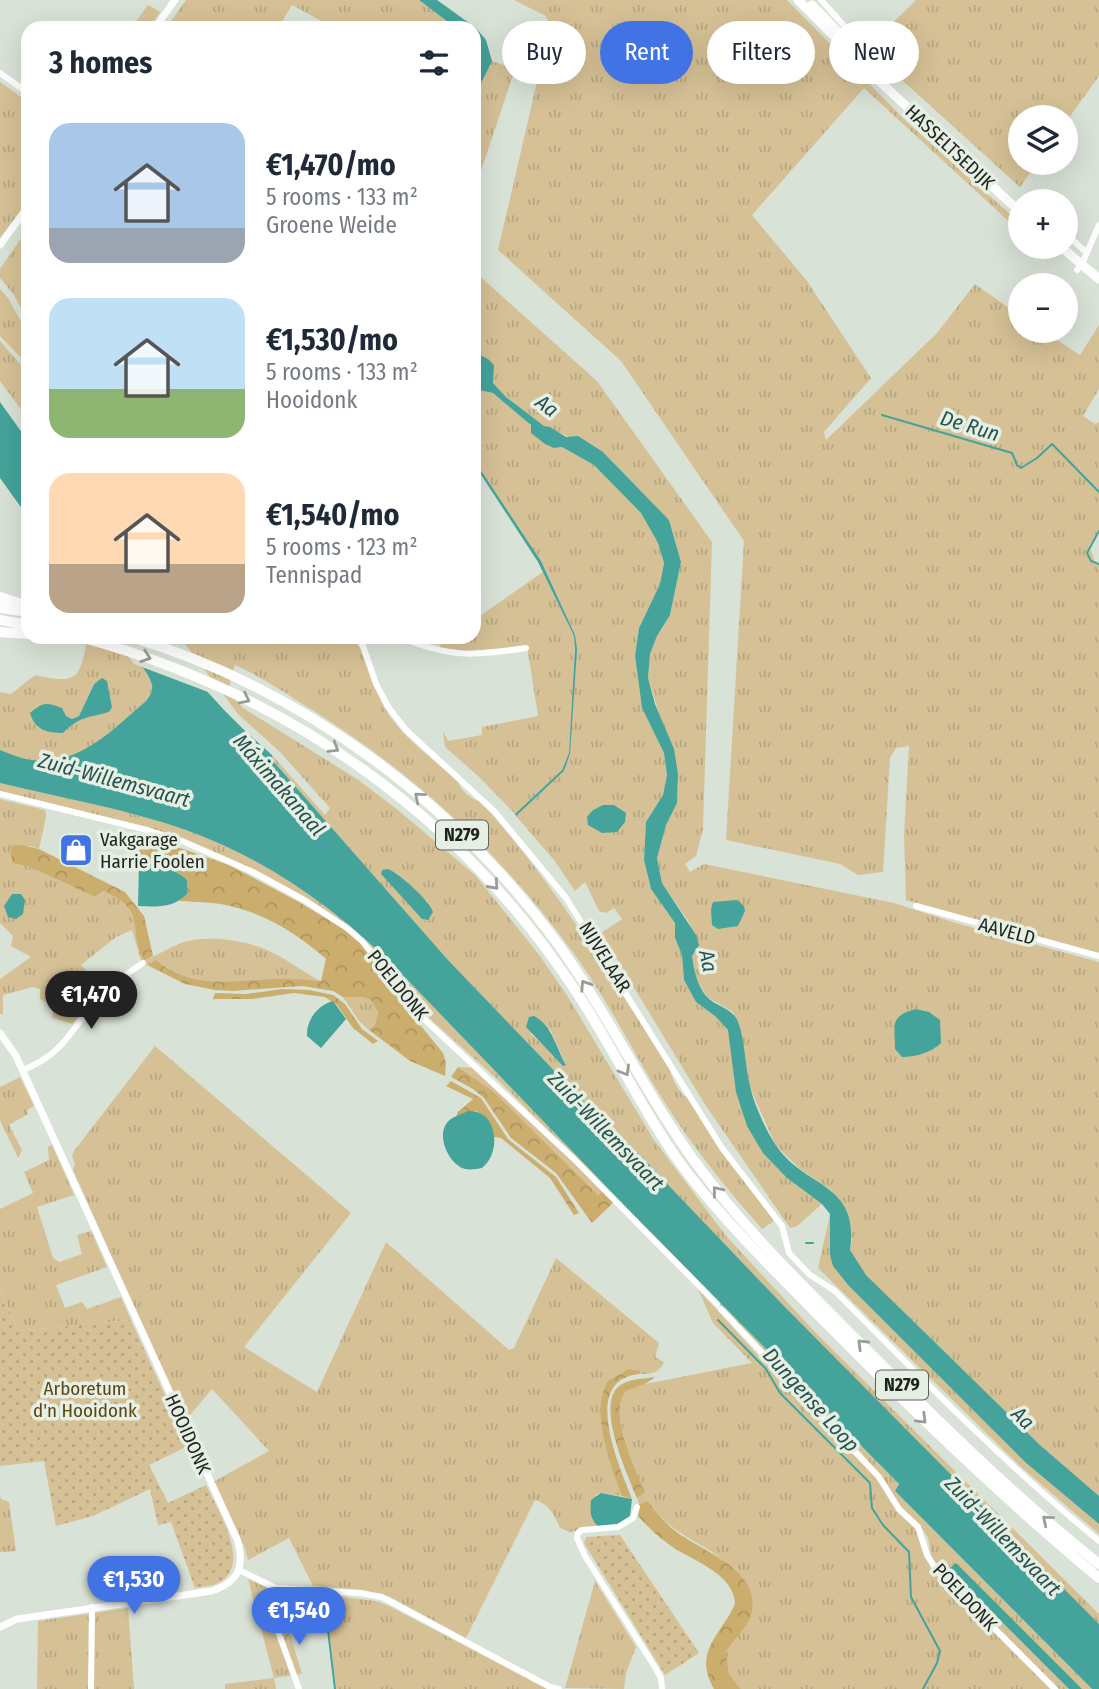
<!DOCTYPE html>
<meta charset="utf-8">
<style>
:root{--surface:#fff;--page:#f6f6f7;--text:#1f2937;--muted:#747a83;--accent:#4173e4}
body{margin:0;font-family:"Fira Sans Condensed",sans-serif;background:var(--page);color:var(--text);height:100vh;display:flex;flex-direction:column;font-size:26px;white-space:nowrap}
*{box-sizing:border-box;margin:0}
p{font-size:23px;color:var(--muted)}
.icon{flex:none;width:38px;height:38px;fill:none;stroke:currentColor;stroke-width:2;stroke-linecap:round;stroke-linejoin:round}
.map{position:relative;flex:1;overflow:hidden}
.side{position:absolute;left:21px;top:21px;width:460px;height:623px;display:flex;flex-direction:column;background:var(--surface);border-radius:21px;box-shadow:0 7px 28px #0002}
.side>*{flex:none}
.guide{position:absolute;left:502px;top:21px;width:492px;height:63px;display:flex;gap:14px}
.buttons{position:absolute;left:1008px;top:105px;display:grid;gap:14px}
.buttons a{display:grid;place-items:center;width:70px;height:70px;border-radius:50%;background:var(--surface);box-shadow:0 7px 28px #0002;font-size:35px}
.price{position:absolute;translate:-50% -60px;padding:0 16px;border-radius:24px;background:var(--accent);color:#fff;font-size:23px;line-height:46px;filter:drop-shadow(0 2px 4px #0008)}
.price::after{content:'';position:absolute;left:50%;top:42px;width:21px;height:16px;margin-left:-10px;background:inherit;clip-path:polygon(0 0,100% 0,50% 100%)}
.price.active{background:#222;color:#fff}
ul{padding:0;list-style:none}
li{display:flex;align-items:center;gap:21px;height:175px;padding:0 28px}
li span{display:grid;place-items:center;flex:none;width:196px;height:140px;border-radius:21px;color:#555}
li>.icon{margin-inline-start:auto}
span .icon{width:84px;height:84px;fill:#fffc;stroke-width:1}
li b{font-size:30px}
h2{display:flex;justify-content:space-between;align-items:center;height:84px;padding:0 28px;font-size:30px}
.pill{padding:0 24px;border-radius:32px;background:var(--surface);box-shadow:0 7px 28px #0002;font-size:24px;line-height:63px}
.pill.active{background:var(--accent);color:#fff}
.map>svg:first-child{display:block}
.grass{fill:url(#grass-tufts);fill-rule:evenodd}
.forest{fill:url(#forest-crowns)}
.park{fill:url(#park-dots)}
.water{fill:#44a39a}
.pier{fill:#d9e2d6}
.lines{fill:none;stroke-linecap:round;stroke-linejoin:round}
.stream{stroke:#44a39a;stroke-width:2}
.minor{stroke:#fff;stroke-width:6}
.tertiary{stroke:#fff;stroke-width:7}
.secondary{stroke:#fff;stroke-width:9}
.trunk{stroke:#fff;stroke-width:10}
.oneway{stroke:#9a9c9a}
.labels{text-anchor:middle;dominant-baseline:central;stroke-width:7;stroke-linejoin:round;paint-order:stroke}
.shield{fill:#e6efe3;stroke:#5b6059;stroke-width:2}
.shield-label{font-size:18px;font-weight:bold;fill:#1f221e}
.street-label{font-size:19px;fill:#1f221e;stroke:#e6efe3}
.poi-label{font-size:19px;fill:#1f221e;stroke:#e6efe3;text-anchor:start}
.park-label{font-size:19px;fill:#5b4613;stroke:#e6efe3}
.water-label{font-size:21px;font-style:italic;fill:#27524e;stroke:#e6efe3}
</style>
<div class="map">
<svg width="1099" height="1689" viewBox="0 0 1099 1689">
<defs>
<pattern id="grass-tufts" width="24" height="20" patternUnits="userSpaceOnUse" patternTransform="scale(1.75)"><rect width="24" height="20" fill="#d6c196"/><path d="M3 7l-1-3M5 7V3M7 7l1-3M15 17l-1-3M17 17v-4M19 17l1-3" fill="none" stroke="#b7a681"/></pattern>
<pattern id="forest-crowns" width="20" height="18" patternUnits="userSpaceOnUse" patternTransform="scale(1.75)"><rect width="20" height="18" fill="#cbae6d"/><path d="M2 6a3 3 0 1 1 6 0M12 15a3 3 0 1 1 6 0" fill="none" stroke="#ae955e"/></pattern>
<pattern id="park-dots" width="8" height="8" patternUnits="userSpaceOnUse" patternTransform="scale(1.75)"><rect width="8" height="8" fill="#d6c196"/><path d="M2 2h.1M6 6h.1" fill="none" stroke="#b7a681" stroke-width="1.8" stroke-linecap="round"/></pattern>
</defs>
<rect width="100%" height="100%" fill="#d9e2d6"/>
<path class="grass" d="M186,0H419L456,28H334L292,5L278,28H166Z
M514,0H787L906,121L1020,223L1017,229L864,88L752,215L807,281L871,378L824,432L826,440L937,333L975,284L1020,316V331H1043L1080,355L1099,325V389L1083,416L1095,424L1099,422V531L1089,546L1096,564H1099V953L906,900L904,834L909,746L896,748L890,758L883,872L858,875L840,864L726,840L744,541L621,361L498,250L550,26L546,16Z
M916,0H1099V76L1066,122V117H1020V163H1037L1020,187L892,71L869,46Z
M148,5L160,12L149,28H131Z
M492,61L515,69L474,192V98Z
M0,82L28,102V200L0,238Z
M28,228V321L14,295L0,278V269Z
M474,271L597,381L712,542L703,829L696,856L685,864L690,872L704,864L894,903L956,923L1099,962V1496L1040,1445L866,1275L852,1256L850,1250L852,1238L832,1191L799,1168L776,1146L750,1088L743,1049L733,1012L707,997L696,978L691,956L694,933L687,919L662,883L657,858L666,825L677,802L678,774L648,678L650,654L657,636L670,615L681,562L669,520L603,452L544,426L506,397L493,383L477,352H474ZM924,1010L940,1020L936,1048L911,1057Z
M0,289L8,298L28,334V365L0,336Z
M0,341L28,373V419L0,381Z
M474,389L493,393L526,421L554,448L562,447L594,465L603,473L641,513L658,543L664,563L660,584L639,628L635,656L642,708L664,753L667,775L663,795L646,822L644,860L651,889L675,923V938L682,955L684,980L696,1002L715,1016L728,1030L732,1049L787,1178L822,1204L797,1226L790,1228L704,1103L601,933L622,919L614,908L606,913L599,911L585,882L575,891L554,860L516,816L564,771L570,754L575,635L541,561L474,460Z
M543,572L574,636L575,649L569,753L562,770L515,814L478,776L445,747L443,731L448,741L482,735V727L538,716L527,646L467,651L440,648L442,637H474V620Z
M88,637H118C126,648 151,673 152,685C153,691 150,696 146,701C112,730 77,769 26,759C18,757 8,753 0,750V692L11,694L35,675C80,685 79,678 88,637ZM94,683L108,685L111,702L103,714C87,714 74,722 63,733L62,708L66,716L72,719L79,716Z
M180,637H353C368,658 372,684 384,707C401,737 432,758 458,781C460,790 472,800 481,802C554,883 610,976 669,1067C672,1078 678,1094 689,1099L774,1221L762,1229C727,1189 694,1149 665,1103C635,1056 610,1004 577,958C505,858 422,780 317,713C290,696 264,678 235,665C227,685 228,692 243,708L357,779L398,810L476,876L540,956L568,997L654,1140L727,1237L815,1332L1099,1614V1624L782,1304L632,1147L618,1137L448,960L273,761L272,755L325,815L330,808L280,752L238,714ZM388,869C404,875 414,891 428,902L425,921L381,874V872ZM550,1029L566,1065L530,1033Z
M0,783C62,798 126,809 186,830C267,859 337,909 397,969L624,1205L899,1484L895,1491L1092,1689H1082L950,1570L1069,1689H1059L939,1569L931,1555L928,1538L920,1525L901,1508L862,1454L623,1206L495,1077L428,1017L395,971L363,939L307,900L182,840L0,792Z
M0,799L45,810L46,817L39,849L31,846H10L12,863L30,867L95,897L103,891C141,907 136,924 144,961C157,955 170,947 184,942C209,935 246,940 269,951C288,959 303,973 321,981C265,976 204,997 156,960L143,967L132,930L116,937L81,965L103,989L72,1024L52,1018L54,1006L40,999V989L33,987L3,995V1014H0V979L31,957L11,946L13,936L0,923Z
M343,997C350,997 359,995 366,998C383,1003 379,1021 369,1030L359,1021Z
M155,1046L351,1213L244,1347L317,1392L386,1242L509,1350L514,1348L556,1258L659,1343L655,1357L664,1362C660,1373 651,1374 640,1374L638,1371L605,1386C593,1422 610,1461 622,1496L601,1493L596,1495L599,1527L570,1532L560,1528C554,1515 550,1504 535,1500L466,1638L390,1597L364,1590L313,1586L289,1538L248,1560L244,1546L213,1482L269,1451L212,1389L185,1421L73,1170L75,1164L72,1156L74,1151Z
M458,1067L477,1068L603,1191L599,1196L493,1091Z
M20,1077L34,1106L27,1110L28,1114L9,1125L22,1150L18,1158L0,1120V1087Z
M52,1145L74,1195L37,1207L53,1258L59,1262L82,1254L77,1235L91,1231L107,1267L56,1285L65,1308L82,1302L87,1309L121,1297L131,1320L18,1331L0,1288V1209L33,1193L24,1172L49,1160L48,1147Z
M830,1214L833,1266L848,1285L1025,1462L1099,1524V1534L1020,1466L818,1268Z
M698,1289L763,1361L876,1478L897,1512L915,1528L935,1573L1050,1689H741L729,1674L726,1659V1653L738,1634L744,1579C737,1573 731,1566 723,1560C695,1538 670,1534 648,1501L639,1504L637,1498L645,1493C636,1469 607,1412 626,1391L645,1384L752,1363L713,1323Z
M0,1495L1,1499L9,1502L16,1551L0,1552Z
M248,1579L270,1589L286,1592L288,1627L302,1674L274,1678L276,1689H225V1684L274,1678Z
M595,1581L636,1647L626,1673L624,1689L565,1688Z
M325,1595L376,1601L389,1606L547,1689H336Z
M128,1608L134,1689H37L38,1621Z"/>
<path class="forest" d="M140,834L229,865L299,902L345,930L358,940L381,970L394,993L443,1053L446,1063L445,1076L410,1061L369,1030L375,1024L378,1012L371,1000L363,997H343L333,991L302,986L233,991L215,990L185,984L147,965L156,960C191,988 230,982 271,979C288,978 304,980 321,981L326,959C300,936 267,915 234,907C217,902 197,902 179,901L187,894V880C175,868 155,864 139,862Z
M22,845L39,849L125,892L144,916L153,956L144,961C127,927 149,911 103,891L95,897L30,867L12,863L10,846Z
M282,989L309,990L333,995L345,1004L362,1029L378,1041L373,1044L353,1028L337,1005L325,997L294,993L253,999H213L215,993L246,994Z
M458,1067L493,1091L598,1195L603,1191L614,1202L592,1223L556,1173L511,1138L484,1098L473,1089L451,1077Z
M451,1081L481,1098L508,1139L556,1177L579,1213L574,1215L550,1178L501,1138L494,1137C494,1126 485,1116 476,1111L456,1116L458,1112L473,1099L446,1086Z
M629,1369L638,1371L640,1374C579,1379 620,1467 632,1499L622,1496C611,1465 589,1412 608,1381Z
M655,1377L645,1384L626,1391C607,1413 636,1469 645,1493L637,1498C628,1476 596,1407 618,1387C628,1378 643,1379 655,1377Z
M648,1501C656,1513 666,1524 678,1533C704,1552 759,1569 752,1611C750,1626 733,1639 726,1653L729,1674L741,1689H714C692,1651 722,1634 735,1604C734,1572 689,1560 667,1543C656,1535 647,1526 638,1516L639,1504Z"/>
<path class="park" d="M0,1288L18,1331L131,1320L188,1446L149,1465L168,1503L206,1485C216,1507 251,1561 222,1581C214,1586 204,1586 195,1588L171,1522L158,1525L150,1489L93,1516L56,1526L44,1461L0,1466Z
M620,1535L699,1653L665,1675L584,1543L586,1537Z"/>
<path class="water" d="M419,0H437L476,28L486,40L492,61L474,98V61L477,57L474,51V28H456Z
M474,352L488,359L494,365L493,383L506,397L544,426L550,427L566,437L578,436L603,452L669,520L681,562L670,615L657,636L650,654L648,678L655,704L674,749L678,774L677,803L666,825L657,858L662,883L696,935L699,945L692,956C694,971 697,984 706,996C716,1007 733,1008 738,1022C745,1040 745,1066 750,1086C754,1105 765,1128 775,1144C804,1189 860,1181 850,1250L866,1275L1040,1445L1099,1496V1524L1025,1462L848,1285L833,1266L830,1255V1214L822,1204L787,1178L763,1153L747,1126L736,1092L728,1030L715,1016L696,1002L684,980L682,955L675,938V923L651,889L644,860L646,822L663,795L667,775L664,753L642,708L635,656L639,628L660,584L664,563L658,543L641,513L594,465L562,447L554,448L545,444L531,433V425L526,421L493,393L474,389Z
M0,402L28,441V517L0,478Z
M474,460L541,561L575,635L577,649L570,754L564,771L516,816L515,814L562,770L569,753L575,649L574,636L538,562L474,464Z
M118,637H170C194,683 233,721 272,755L273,761L448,960L618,1137L632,1147L782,1304L1099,1624V1689H1092L895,1491L899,1484L624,1205L397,969C337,909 267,859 186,830C126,809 62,798 0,783V750C8,753 18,757 26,759C77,769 112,730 146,701C150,696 153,691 152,685C150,672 126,648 118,637Z
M102,678L107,681L112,707L109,712C88,718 80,716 63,733C47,733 35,730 30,713C43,702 45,702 62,708L66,716L72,719L79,716L94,684Z
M603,805H614L626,813L625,822L617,832L602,833L588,825L587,817L593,810Z
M139,862C155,864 175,868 187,880V894C174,908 156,907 138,906Z
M388,869C399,873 430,901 433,912L428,920L422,919L381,874L382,870Z
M12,894H21L25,900L23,914L16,919L8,917L4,906Z
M737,900L744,906L745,911L738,926L718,929L712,925L711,909L713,902Z
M333,1001L346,1019L321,1048L307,1036C306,1020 318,1005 333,1001Z
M916,1009L929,1012L940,1020L941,1043C931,1053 915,1057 902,1057L895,1049C895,1025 889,1016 916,1009Z
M534,1016C553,1026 556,1048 566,1065L563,1066L526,1027L529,1017Z
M468,1111C498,1109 502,1153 482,1168C477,1169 470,1170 465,1169C450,1165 438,1140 445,1126C449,1117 460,1115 468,1111Z
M601,1493L632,1499L630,1516L618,1524L599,1527C590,1519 590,1512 591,1500Z
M956,1563L1082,1689H1069L949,1569Z"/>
<path class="pier" d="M114,637H163L176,641L216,695L134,664Z"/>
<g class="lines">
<path class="stream" d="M882,415L1012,453L1017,465L1021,468L1037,458L1052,444L1099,492
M1099,531L1087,553L1091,561L1099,564
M806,1243H813
M718,1320L766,1369L780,1393L870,1483L872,1508L883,1525L909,1552L911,1597L940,1651L937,1663L923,1689
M324,1596L335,1689"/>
<path class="minor" d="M821,0L885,71L877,79
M0,73L28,93
M1066,234L1087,253
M1077,270L1082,264L1099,225
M357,637L363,646L376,684L389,708L406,730L495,812L566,898L722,1148L782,1226L789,1253L810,1275L835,1291C921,1378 1005,1464 1099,1541
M398,637C453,658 470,656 526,648
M0,794L147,830L182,841L253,872L306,901L347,928L362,941L424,1019L574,1159L717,1304
M916,906L1099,956
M23,1070C66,1053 71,1028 100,996C113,983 128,973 143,963
M721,1309L879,1477L899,1509L918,1527L927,1555L937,1571L1055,1689
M637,1507L633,1518L618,1527L582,1530L578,1533L577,1538L585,1556L653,1664L661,1678L662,1689
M239,1570L276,1588L359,1593L382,1597L550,1687L559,1689
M276,1588L272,1615L299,1689
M91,1689L92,1607"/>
<path class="tertiary" d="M155,28L175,0
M0,245L28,207
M0,1033L16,1056L237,1539C245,1566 240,1581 212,1591L17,1619L0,1627"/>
<path class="secondary" d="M798,0L877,79L1020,212
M812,5L851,45
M1061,247L1099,279"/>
<path class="trunk" d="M0,597L28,606
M0,608L28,612
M0,620L28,625
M0,632L28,634
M80,637C287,693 460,814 577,993C616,1052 646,1119 689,1175C733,1231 784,1280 834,1331C919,1417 1006,1501 1099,1578
M131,637C301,688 454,802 558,944C610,1016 647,1098 701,1170C749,1234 806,1289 863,1346C939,1422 1015,1497 1099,1564"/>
</g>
<defs><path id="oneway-chevron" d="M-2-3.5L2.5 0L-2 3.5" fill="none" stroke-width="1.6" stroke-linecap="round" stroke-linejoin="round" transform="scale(1.75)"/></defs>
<g class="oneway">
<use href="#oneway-chevron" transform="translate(146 657) rotate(19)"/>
<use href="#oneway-chevron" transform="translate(245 699) rotate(26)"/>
<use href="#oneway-chevron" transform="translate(334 748) rotate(32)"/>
<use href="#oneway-chevron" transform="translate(419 797) rotate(-140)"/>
<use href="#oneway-chevron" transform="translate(494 885) rotate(48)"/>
<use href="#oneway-chevron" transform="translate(585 985) rotate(-123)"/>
<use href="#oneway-chevron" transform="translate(625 1071) rotate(60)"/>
<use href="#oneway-chevron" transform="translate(717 1191) rotate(-129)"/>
<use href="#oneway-chevron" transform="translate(862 1344) rotate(-135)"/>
<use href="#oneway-chevron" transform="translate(922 1419) rotate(44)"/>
<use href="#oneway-chevron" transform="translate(1047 1520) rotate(-140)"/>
</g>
<defs>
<g id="shop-square" transform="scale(1.75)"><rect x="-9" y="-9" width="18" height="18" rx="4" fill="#4173e4" stroke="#e6efe3"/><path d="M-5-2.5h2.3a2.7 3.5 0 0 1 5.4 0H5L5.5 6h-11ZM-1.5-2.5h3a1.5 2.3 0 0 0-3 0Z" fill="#fff"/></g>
</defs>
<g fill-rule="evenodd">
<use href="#shop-square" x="76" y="850"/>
</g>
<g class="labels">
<g class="shield">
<rect x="436" y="820.5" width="52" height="29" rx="5"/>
<rect x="876" y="1370.5" width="52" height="29" rx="5"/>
</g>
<g class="shield-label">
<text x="462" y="835">N279</text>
<text x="902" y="1385">N279</text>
</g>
<g class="street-label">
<text transform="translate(950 147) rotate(43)">HASSELTSEDIJK</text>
<text transform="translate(1007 931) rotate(15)">AAVELD</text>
<text transform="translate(605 957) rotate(58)">NIJVELAAR</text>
<text transform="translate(398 985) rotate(51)">POELDONK</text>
<text transform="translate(188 1434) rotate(66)">HOOIDONK</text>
<text transform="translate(965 1597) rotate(47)">POELDONK</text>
</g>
<g class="poi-label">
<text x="100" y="839">Vakgarage<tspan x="100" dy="22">Harrie Foolen</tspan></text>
</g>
<g class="park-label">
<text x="85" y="1388">Arboretum<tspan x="85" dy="22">d'n Hooidonk</tspan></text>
</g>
<g class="water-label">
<text transform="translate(547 406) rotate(37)">Aa</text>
<text transform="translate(970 426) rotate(17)">De Run</text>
<text transform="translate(114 780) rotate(15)">Zuid-Willemsvaart</text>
<text transform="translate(279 785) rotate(49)">Máximakanaal</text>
<text transform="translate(708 961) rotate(78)">Aa</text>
<text transform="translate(606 1131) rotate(46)">Zuid-Willemsvaart</text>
<text transform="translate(811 1400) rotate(48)">Dungense Loop</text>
<text transform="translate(1023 1418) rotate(45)">Aa</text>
<text transform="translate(1003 1536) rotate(46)">Zuid-Willemsvaart</text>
</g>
</g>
</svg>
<div class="buttons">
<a><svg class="icon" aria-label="layers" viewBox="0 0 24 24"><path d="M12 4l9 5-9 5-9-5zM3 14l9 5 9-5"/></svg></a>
<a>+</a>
<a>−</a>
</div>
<b class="price active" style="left:91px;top:1031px">€1,470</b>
<b class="price" style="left:134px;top:1616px">€1,530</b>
<b class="price" style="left:299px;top:1647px">€1,540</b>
<div class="guide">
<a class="pill">Buy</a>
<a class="pill active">Rent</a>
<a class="pill">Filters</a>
<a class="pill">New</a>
</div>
<section class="side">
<h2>3 homes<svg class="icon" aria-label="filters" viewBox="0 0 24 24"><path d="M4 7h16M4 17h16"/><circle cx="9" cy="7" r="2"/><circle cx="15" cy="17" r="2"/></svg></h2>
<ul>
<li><span style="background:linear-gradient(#a9c7e8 75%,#9aa5b1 0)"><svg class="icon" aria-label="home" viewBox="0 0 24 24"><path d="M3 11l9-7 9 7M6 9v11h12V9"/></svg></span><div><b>€1,470/mo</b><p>5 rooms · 133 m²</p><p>Groene Weide</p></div></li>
<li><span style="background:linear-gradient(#bfe0f5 65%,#8fb573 0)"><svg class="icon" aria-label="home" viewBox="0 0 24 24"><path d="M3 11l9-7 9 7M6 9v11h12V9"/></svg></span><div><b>€1,530/mo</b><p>5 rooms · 133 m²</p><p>Hooidonk</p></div></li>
<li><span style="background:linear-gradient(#ffd9b3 65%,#b9a48a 0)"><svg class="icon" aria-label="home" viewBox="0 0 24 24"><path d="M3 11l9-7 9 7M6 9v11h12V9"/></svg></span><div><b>€1,540/mo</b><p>5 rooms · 123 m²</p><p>Tennispad</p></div></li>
</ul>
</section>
</div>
